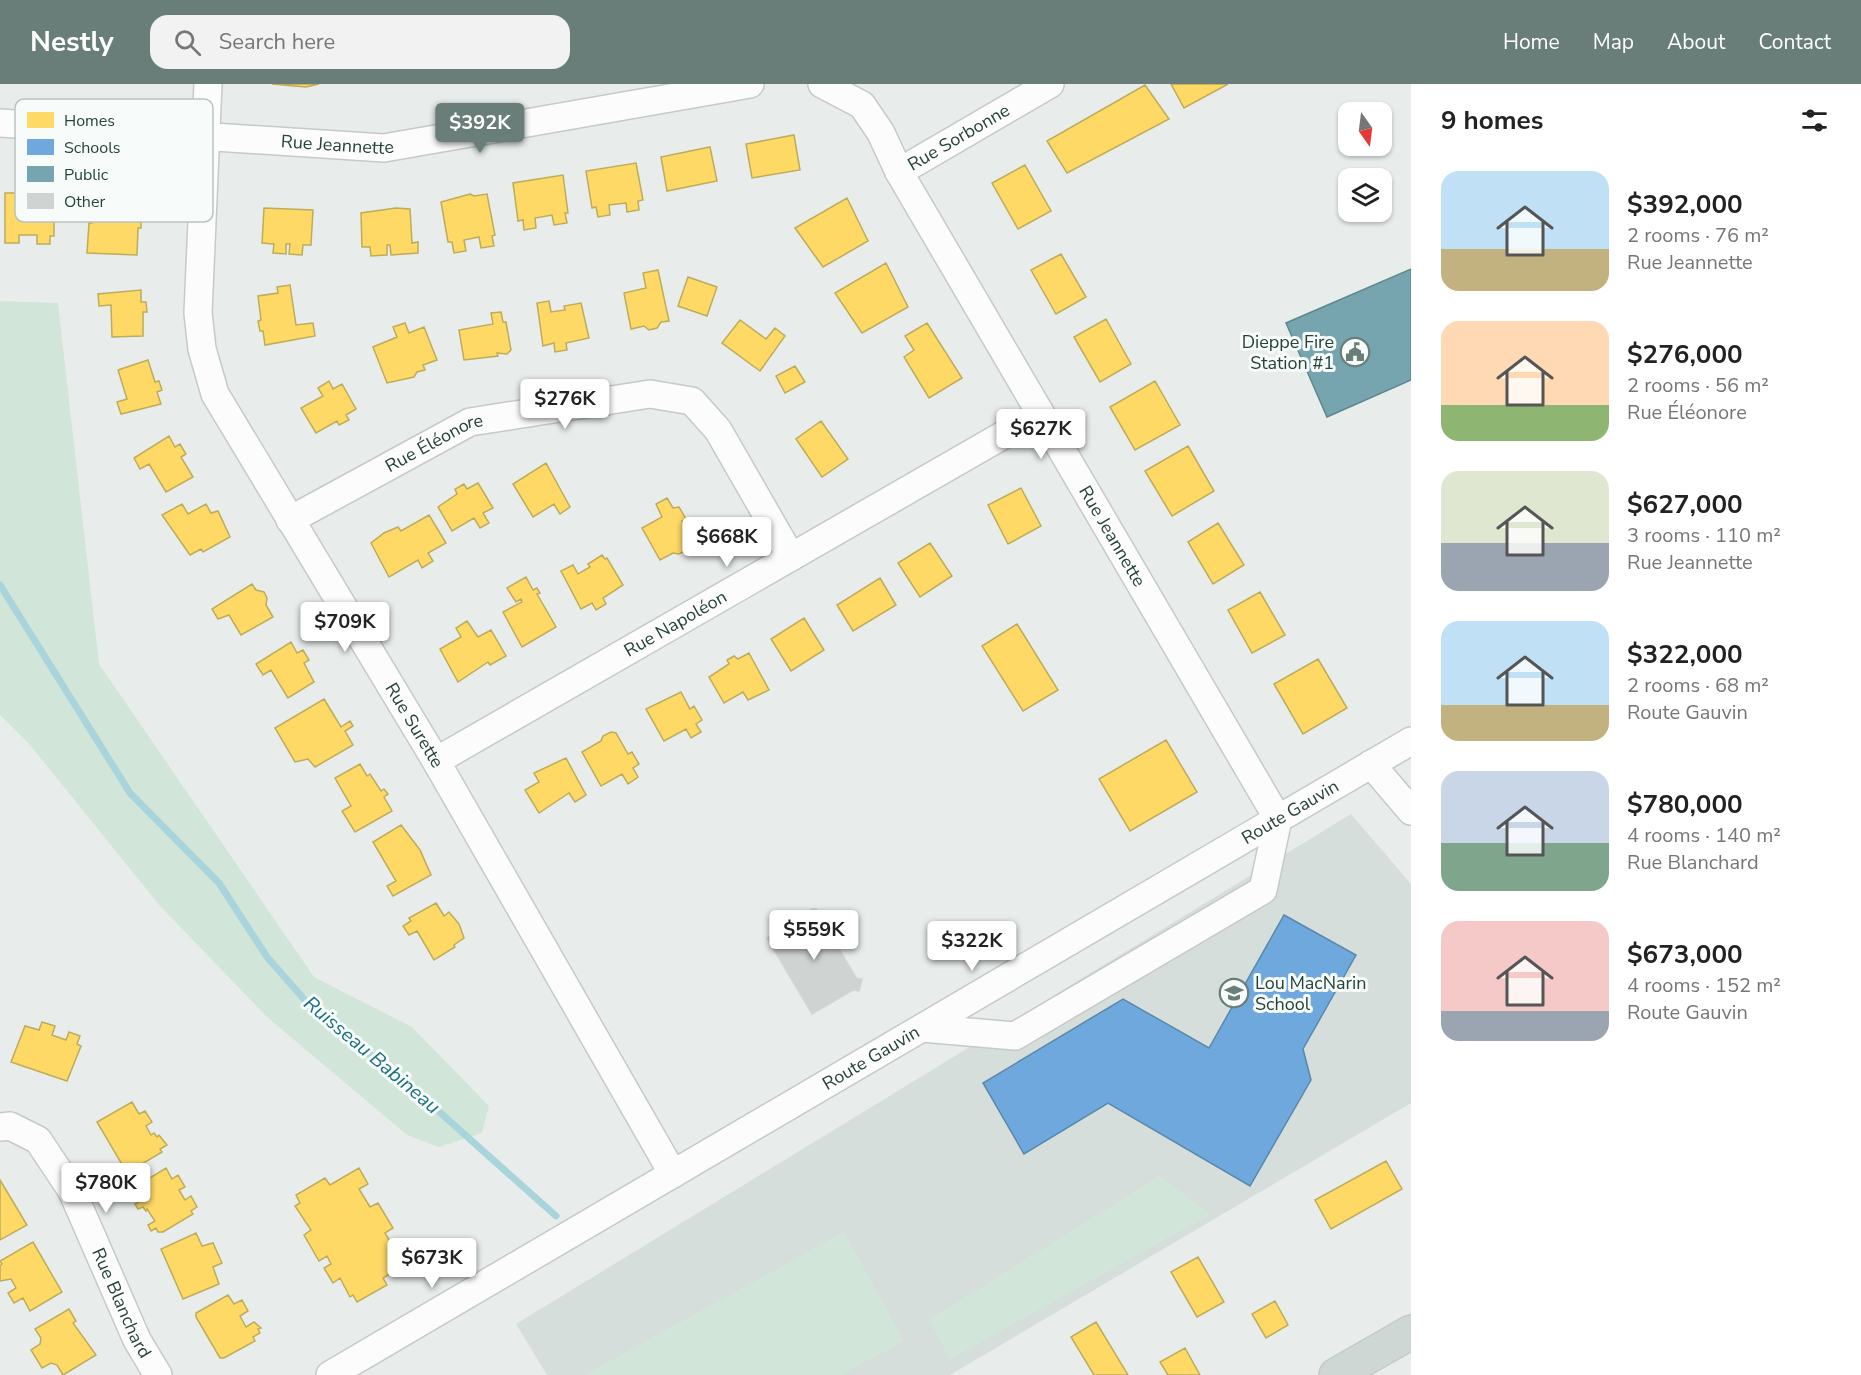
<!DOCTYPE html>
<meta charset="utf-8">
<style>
:root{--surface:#fff;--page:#f2f2f2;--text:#222;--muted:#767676;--accent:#697e78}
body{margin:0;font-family:"Nunito Sans",sans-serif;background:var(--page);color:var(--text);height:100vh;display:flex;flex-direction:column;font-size:22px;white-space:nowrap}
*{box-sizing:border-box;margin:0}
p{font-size:20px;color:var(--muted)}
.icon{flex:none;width:33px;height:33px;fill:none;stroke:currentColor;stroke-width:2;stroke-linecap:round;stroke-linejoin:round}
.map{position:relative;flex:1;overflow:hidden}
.sheet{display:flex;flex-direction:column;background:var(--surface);width:450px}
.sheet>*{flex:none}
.needle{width:39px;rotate:166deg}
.fabs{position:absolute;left:1338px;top:18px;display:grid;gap:12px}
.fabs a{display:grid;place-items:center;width:54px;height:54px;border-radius:12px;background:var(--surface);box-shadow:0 2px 4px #0004;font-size:30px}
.price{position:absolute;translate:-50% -51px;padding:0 14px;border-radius:6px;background:#fff;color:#222;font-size:20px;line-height:39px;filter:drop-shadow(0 2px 3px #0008)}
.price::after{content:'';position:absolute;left:50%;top:36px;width:18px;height:14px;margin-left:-9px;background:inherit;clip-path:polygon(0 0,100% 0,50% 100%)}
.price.on{background:var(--accent);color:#fff}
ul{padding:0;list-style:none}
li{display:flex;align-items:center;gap:18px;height:150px;padding:0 30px}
li span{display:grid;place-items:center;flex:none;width:168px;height:120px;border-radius:18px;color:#555}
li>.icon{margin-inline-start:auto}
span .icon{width:72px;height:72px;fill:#fffc;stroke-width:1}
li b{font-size:26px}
h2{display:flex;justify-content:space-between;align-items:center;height:72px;padding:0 30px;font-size:26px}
header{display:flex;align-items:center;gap:36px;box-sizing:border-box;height:84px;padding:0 30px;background:var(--accent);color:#fff}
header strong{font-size:28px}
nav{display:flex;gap:33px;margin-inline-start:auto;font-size:21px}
.search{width:420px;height:54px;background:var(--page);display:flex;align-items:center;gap:15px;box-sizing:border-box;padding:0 21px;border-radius:18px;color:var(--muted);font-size:22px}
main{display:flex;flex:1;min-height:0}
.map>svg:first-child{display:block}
.built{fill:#d6dedb}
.green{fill:#d1e6d8}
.homes{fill:#ffd966;stroke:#bdac59;stroke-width:1.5}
.schools{fill:#6fa8dc;stroke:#5889ab;stroke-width:1.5}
.public{fill:#76a5af;stroke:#5d878c;stroke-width:1.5}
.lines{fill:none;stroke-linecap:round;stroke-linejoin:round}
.stream{stroke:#a9d4db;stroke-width:7}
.building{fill:#cfd4d2;stroke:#d1d6d4;stroke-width:1.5}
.minor-casing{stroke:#c5cac8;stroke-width:30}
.major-casing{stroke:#c3ccc9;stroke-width:36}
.minor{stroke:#fcfcfc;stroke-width:27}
.major{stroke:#cfd7d5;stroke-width:33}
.labels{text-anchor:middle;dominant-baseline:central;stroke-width:6;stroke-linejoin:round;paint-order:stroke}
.street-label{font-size:18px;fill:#24423a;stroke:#f7fbf9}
.poi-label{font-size:18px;fill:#24423a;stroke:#f7fbf9;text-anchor:end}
.water-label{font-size:20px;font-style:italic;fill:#1c6f80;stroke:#f7fbf9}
.key{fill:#f7fbf9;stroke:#b8c4c0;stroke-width:1.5}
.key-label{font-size:16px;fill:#24423a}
</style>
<header>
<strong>Nestly</strong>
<div class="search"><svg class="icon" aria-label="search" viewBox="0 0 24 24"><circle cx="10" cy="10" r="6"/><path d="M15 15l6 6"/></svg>Search here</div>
<nav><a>Home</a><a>Map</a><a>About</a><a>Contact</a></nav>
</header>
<main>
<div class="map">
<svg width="1411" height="1291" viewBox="0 0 1411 1291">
<rect width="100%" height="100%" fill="#e8edeb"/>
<path class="built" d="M1351,730L1411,800V1019L950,1291H547L516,1240Z"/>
<path class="green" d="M0,217L58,219L99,580L314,893L412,943L489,1022L482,1049L439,1063L407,1051L267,933L160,822L30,661L0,631Z
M1160,1092L1210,1130L950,1275L929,1236Z
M844,1148L904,1257L841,1291H585Z"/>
<path class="homes" d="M272,0H319L306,3Z
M1171,0H1228L1184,24Z
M1145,1L1169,35L1067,89L1047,57Z
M794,51L800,86L752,94L746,60Z
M710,63L717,97L667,107L661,73Z
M636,79L643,116L638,117L639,126L627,128L626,119L609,121L610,131L598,133L596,123L592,124L586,87Z
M1025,81L1051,127L1018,145L992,99Z
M563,91L568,129H565L567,139L554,141L552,131L535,134L536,144L524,146L523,136L518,137L513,99Z
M5,109H17V114L54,111V152H50V160H37V151H19V159H5Z
M470,110L474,112L487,110L495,151L492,152L494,162L481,164L479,153L464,156L466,167L454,169L452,158H448L441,118Z
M847,114L868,157L823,183L795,144Z
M103,119L144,121V137H141V144H138L137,171L87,169L89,139H92V129L103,130Z
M264,124L313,126L311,161H303L302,171L289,170L290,160H286V170L273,169L274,160L262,159Z
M396,124L410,125L412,159L418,158V169L391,171L390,161H387V171L371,172L370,163H362L361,129Z
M1061,170L1086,213L1056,230L1031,186Z
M886,179L908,223L862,249L835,209Z
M658,186L669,237L661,238L657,244L649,246L644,242L631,245L624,209L646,204L643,189Z
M688,193L717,203L707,232L678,222Z
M290,201L296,241L313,239L315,252L265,261L263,247H260L258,237L261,236L258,212L278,209L277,203Z
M141,206V218H146L147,228H143V252L112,253L111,221L99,222L98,210Z
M549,217L551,228L565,226L564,222L581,219L589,254L566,259L567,266L555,268L554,259L543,262L537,219Z
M501,228L503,238H506L511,266L507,270L497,269L498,272L464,276L459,246L493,240L491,229Z
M1106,235L1131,280L1100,298L1074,253Z
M740,236L766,255L775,244L785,252L760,287L722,259Z
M405,239L409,249L424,243L437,276L423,281L425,286L417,288L414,293L387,299L373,263L397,253L393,243Z
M927,239L962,294L929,314L904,273L914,266L905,252Z
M148,276L155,298L159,297L162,306L157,308L161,320L121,330L117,318L127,315L118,286Z
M795,282L805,298L785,309L776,292Z
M329,297L333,305L342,300L356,325L346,331L349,336L339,341L337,337L316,349L301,324L323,312L318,304Z
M1155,297L1180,341L1135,366L1110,323Z
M821,337L848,375L822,393L796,355Z
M169,352L175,363L180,360L186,370L181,373L193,393L166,408L149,380L140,385L134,374Z
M1188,362L1214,407L1172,432L1145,387Z
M546,379L570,423L560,430L554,420L533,433L513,400Z
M478,399L493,424L483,429L489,439L480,444L474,434L452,447L438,423L457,410L455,405L464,400L467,405Z
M1021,404L1041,442L1008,460L988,421Z
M667,414L673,424L679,423L686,435L682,437L692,456L686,460L685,467L679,470L673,469L660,476L642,444L662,433L656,420Z
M182,420L188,430L206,420L211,429L218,427L230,453L203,468L201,465L190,471L162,431Z
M429,431L446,459L428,469L433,477L422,484L418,476L389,493L371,459L384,449L398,443L401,447Z
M1218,439L1244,481L1213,500L1188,458Z
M930,459L952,492L920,513L898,479Z
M602,471L605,475L607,474L623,501L603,514L606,520L596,526L592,519L581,525L561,487L573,481L578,490L590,483L588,480Z
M526,493L533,506L537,504L540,509L537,510L556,543L522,563L503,528L522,518L521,515L516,518L507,504Z
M880,494L896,521L853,547L837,521Z
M252,500L256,506L264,508L267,514L266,521L273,533L241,551L229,531L218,535L212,525Z
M1260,508L1285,551L1252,569L1228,526Z
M804,534L824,566L791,587L771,555Z
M467,537L478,553L491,546L506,572L490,581L488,578L458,598L440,565L461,553L456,544Z
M1017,540L1058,606L1023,627L982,562Z
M291,558L297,569L303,566L309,576L304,579L314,598L288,614L271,586L263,591L256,580Z
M749,569L769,606L748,616L743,608L724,619L709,593L729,580L727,576L734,572L738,575Z
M1318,575L1347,624L1303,650L1274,600Z
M681,608L690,625L694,622L702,636L696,640L701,648L691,654L686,645L664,657L646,625Z
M324,615L341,643L350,637L353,642L345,647L353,661L315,683L308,675L295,678L275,644Z
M611,648L616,649L628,670L632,668L639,680L633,684L638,693L628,700L622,690L601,702L582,668L601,657L603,652Z
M1166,656L1197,708L1130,747L1099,695Z
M566,674L586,711L575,718L569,709L539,729L525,706L539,698L534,689Z
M360,680L367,692L370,690L381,707L384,705L388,710L384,713L392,727L355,748L342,727L351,722L335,694Z
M401,741L420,766L431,791L393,812L387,802L396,797L373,758Z
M436,819L444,832L449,828L459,840L464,854L454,861L455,863L434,876L417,847L409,851L403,842L411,837L409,834Z
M42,938L55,942L52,951L66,956L69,948L80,952L77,960L81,962L67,997L11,978L25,942L39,946Z
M132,1018L139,1030L145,1027L152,1038L146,1042L151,1051L154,1049L157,1053L159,1051L167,1061L160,1065L162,1068L127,1089L97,1038Z
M1386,1077L1402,1105L1331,1145L1315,1116Z
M166,1084L172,1095L178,1091L185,1103L179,1106L185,1116L191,1112L197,1123L191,1127L193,1130L163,1148H158L156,1144L151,1147L148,1141L155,1137L147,1125L146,1127L143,1123L138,1125L135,1120L142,1116L139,1117L133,1107L136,1106L135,1103Z
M359,1084L368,1100L359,1105L370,1123L378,1119L393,1144L385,1149L395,1166L404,1161L413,1177L383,1194L387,1201L357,1218L353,1211L350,1213L340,1194L333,1199L324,1184L331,1180L327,1172L319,1177L304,1151L311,1146L295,1122L300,1119L296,1111L325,1094L330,1101Z
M0,1096L27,1141L0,1156Z
M196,1149L202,1162L213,1159L222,1179L213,1183L219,1200L183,1215L161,1165Z
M33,1158L62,1208L30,1227L23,1214L14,1219L8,1209L16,1204L11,1195L0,1197V1182L2,1180L0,1177Z
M1198,1173L1224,1218L1197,1233L1171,1188Z
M228,1211L234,1220L242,1216L248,1227L240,1232L246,1243L254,1238L261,1244L258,1245L260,1249L253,1253L255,1257L224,1274H220L196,1233V1229Z
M1275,1217L1288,1241L1266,1254L1252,1230Z
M69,1225L76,1237L73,1239L96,1271L63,1291L57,1281L51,1279L42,1284L31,1266L40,1260L41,1254L35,1245Z
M1096,1238L1128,1291H1094L1071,1253Z
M1185,1264L1200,1291H1168L1160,1278Z"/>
<path class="schools" d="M1284,831L1356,871L1303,965L1311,996L1250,1102L1108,1019L1024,1070L983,999L1123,915L1209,964Z"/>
<path class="public" d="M1411,185V296L1327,333L1286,239Z"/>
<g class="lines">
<path class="stream" d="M0,501L130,709L219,799L267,873L310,922L426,1016L556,1132"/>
</g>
<path class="building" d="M812,825H816L856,894L862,895L859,907L853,906L812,930L767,854Z"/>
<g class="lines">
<g class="minor-casing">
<g id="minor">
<path id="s1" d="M208,0L198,229L202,265L215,310L436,677L673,1090"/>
<path id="s2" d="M822,0L862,21L881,49L899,88L1278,735L1263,806L1015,952L922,944"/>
<path id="s3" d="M0,39L384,64L750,0"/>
<path id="s4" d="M899,88L1050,0"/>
<path id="s5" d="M290,436L470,338L650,310L692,317L718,346L791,473"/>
<path id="s6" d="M436,677L1040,330"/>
<path d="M1371,680L1411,727"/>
<path id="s7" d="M0,1043L10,1042L38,1056L72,1107L137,1256L158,1291"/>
<path id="s8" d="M330,1291L1411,657"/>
</g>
</g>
<g class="major-casing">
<path id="major" d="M1336,1291L1411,1248"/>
</g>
<use href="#minor" class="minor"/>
<use href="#major" class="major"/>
</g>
<defs>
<g id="civic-ring" transform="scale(1.5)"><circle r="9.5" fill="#f7fbf9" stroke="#697e78" stroke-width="1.5"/><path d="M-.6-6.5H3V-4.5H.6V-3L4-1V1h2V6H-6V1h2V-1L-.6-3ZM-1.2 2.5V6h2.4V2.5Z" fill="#697e78"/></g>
<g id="school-ring" transform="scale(1.5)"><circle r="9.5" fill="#f7fbf9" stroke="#697e78" stroke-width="1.5"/><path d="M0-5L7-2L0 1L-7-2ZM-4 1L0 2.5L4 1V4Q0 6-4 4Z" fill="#697e78"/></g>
</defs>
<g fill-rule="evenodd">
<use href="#civic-ring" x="1355" y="268"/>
<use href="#school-ring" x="1234" y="909"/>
</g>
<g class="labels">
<g class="street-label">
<text stroke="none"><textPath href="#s4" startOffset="69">Rue Sorbonne</textPath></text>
<text stroke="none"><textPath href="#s3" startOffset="338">Rue Jeannette</textPath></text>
<text stroke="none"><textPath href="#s5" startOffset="164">Rue Éléonore</textPath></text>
<text stroke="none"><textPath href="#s2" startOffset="544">Rue Jeannette</textPath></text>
<text stroke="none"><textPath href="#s6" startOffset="276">Rue Napoléon</textPath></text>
<text stroke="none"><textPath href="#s1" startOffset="699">Rue Surette</textPath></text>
<text stroke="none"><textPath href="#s8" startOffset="1113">Route Gauvin</textPath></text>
<text stroke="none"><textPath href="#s8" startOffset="627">Route Gauvin</textPath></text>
<text stroke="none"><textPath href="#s7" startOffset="225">Rue Blanchard</textPath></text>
</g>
<g class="poi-label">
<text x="1334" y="258">Dieppe Fire<tspan x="1334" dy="21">Station #1</tspan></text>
<text x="1255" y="899" text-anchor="start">Lou MacNarin<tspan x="1255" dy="21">School</tspan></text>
</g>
<g class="water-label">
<text transform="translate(372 971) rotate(40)">Ruisseau Babineau</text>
</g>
</g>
<rect x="15" y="15" width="198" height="123" rx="9" class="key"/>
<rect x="27" y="28" width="27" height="16" fill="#ffd966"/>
<rect x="27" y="55" width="27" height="16" fill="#6fa8dc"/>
<rect x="27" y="82" width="27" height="16" fill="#76a5af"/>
<rect x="27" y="109" width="27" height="16" fill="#cfd4d2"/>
<g class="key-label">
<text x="64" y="42">Homes</text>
<text x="64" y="69">Schools</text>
<text x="64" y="96">Public</text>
<text x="64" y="123">Other</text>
</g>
</svg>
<div class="fabs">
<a><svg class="needle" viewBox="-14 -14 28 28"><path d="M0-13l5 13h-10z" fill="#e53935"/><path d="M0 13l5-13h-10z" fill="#767676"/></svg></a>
<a><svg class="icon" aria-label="layers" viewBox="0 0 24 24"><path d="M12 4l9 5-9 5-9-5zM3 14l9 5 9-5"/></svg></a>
</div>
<b class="price on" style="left:480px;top:70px">$392K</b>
<b class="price" style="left:565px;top:346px">$276K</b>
<b class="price" style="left:1041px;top:376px">$627K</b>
<b class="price" style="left:727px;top:484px">$668K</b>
<b class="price" style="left:345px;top:569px">$709K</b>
<b class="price" style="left:814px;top:877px">$559K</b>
<b class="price" style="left:972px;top:888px">$322K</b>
<b class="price" style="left:106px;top:1130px">$780K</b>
<b class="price" style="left:432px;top:1205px">$673K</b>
</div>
<section class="sheet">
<h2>9 homes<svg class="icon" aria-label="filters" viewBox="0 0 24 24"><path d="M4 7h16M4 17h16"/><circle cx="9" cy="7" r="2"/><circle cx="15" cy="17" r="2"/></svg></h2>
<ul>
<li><span style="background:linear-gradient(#bfe0f5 65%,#c2b280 0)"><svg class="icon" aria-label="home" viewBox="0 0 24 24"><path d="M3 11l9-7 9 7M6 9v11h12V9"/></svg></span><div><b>$392,000</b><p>2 rooms · 76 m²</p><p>Rue Jeannette</p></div></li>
<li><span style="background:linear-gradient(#ffd9b3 70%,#8fb573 0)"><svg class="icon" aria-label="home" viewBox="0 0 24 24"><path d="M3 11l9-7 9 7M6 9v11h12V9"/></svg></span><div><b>$276,000</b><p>2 rooms · 56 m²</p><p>Rue Éléonore</p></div></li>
<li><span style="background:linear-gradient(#dfe7d0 60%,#9aa5b1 0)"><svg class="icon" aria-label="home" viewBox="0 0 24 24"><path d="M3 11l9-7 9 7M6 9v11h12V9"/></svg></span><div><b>$627,000</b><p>3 rooms · 110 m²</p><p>Rue Jeannette</p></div></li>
<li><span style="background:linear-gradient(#bfe0f5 70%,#c2b280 0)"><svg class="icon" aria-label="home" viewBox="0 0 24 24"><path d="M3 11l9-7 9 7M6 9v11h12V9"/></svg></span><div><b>$322,000</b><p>2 rooms · 68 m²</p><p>Route Gauvin</p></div></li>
<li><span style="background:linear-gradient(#c9d6e8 60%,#7fa58c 0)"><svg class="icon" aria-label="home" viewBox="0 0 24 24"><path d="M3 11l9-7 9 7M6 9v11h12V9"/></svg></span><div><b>$780,000</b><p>4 rooms · 140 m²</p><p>Rue Blanchard</p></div></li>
<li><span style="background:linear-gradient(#f6c9c9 75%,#9aa5b1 0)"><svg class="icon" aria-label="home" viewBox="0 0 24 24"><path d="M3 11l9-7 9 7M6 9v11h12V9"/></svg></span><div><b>$673,000</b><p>4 rooms · 152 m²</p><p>Route Gauvin</p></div></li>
</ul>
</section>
</main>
